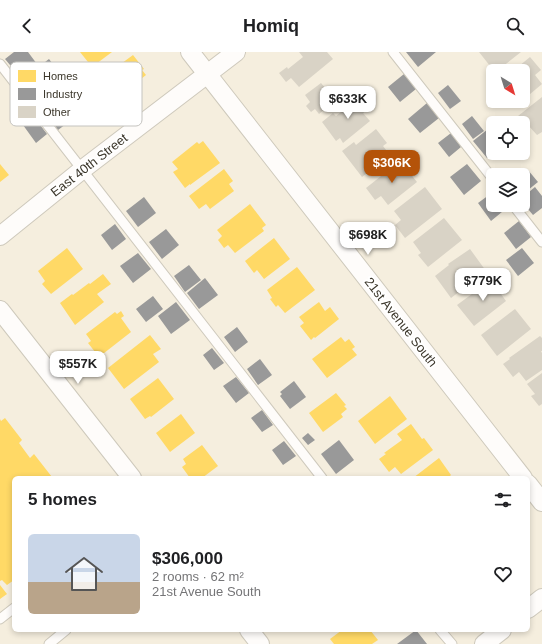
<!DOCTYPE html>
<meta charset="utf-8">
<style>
:root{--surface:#fff;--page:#f6f6f6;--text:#202124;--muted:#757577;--line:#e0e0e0;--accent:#b45309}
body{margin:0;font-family:Helvetica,sans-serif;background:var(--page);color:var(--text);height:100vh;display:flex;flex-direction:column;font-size:15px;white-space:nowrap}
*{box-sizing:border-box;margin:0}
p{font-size:13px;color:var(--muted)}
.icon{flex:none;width:22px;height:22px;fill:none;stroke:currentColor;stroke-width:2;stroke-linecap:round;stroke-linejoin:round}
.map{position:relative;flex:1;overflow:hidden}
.panel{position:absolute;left:12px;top:424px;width:518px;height:156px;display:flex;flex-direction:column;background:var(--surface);border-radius:6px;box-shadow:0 2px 6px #0003}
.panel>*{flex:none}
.needle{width:26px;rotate:142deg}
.tools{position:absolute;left:486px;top:12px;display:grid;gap:8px}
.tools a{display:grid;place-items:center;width:44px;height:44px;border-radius:6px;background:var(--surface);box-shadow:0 2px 6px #0003;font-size:20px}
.price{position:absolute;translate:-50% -34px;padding:0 9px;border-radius:8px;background:#fff;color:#222;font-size:13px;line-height:26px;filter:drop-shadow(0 1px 2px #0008)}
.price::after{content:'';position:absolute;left:50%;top:24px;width:12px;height:9px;margin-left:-6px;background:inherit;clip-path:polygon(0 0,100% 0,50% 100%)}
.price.on{background:var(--accent);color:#fff}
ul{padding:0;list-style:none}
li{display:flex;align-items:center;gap:12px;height:100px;padding:0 16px}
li+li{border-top:1px solid var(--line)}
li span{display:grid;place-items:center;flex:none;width:112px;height:80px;border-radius:6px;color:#555}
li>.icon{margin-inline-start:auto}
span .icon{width:48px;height:48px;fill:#fffc;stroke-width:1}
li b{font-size:17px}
h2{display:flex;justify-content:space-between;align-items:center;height:48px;padding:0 16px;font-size:17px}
header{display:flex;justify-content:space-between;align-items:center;height:52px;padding:0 16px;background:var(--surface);font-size:18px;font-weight:600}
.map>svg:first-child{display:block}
.homes{fill:#ffd966}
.industry{fill:#999}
.building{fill:#d9d3c6}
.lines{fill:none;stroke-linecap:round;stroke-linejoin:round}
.service-casing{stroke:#cec9bc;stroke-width:11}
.minor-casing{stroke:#cec9bc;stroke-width:20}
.service{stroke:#fefcfa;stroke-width:9}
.minor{stroke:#fefcfa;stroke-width:18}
.labels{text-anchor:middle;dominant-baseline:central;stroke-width:4;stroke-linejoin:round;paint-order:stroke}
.street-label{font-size:13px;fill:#3b362a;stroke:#fff}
.key{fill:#fff;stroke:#c4c3bf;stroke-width:1}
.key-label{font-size:11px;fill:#3b362a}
</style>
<header><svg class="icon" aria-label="back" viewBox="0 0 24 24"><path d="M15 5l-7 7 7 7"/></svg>Homiq<svg class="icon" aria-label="search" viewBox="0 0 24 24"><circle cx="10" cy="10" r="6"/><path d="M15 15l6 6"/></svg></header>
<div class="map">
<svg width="542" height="592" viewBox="0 0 542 592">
<rect width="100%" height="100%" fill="#f5eede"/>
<path class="homes" d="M80,0H112L92,15Z
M133,3L144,17L142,18L146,23L118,45L114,41L109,45L100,32L105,28L103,25Z
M203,89L220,111L190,133V132L185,136L173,120L178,117L172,110L197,90L199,92Z
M0,112L9,123L0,130Z
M224,117L233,129L229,132L234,139L210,157L206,152L199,157L189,144Z
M250,152L266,173L262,176L264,179L235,201L228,193L224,196L218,188L222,184L217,178Z
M274,186L290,207L264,227L257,218L254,221L245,209Z
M67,196L83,217L51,242L42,232L45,229L38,219Z
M297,215L315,238L285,261L278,253L276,255L270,247L272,246L267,238Z
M103,222L111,232L97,242L104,250L75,273L60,251L72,242L73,243L89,231L90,232Z
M319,250L325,259L330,255L339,267L315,286L314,285L311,288L300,274L304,271L299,265Z
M121,259L124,264L121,266L131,280L99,305L88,291L91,289L86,282L115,260L117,262Z
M150,283L161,297L153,302L159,310L124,337L108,316Z
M341,285L345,290L349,287L355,295L352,297L357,303L327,326L312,307Z
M158,326L174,347L151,365L150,364L145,367L130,347Z
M336,341L346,353L344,354L347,357L341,362L343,365L323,380L309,361Z
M390,344L407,367L375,392L358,369Z
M181,362L195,381L170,400L156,381Z
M5,366L22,388L19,391L30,406L34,402L52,425L14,426V528L7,533L2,528L0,529V367L1,369Z
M411,372L422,387L424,386L433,398L401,422L395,415L389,420L379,407L386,402L384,401L402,388L397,382Z
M202,393L218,414L202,426H197L195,424L190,426L182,415L186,412L183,407Z
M439,406L451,423L448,426H413Z
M0,533L7,542L0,547Z
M342,578H370L378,588L372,592H334L330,587Z"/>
<path class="industry" d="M14,0H28L37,12L20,25L5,7Z
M406,0H436L418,15Z
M49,7L63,25L38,44L24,26Z
M404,22L416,37L400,50L388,35Z
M448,33L461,49L450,57L438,41Z
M58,46L74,66L58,78L43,57Z
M427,51L439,66L420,81L408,67Z
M472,64L484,79L473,87L462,72Z
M34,65L47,82L36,91L23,73Z
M493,73V101L487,106L473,89Z
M451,81L461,95L449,105L438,91Z
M467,112L481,129L464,143L450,125Z
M528,118L538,130L523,142V123H521Z
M535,135L542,144V156L533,163L523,151V145Z
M493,140V153H507L508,155L491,169L478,151Z
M144,145L156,161L138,175L126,159Z
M519,169L531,185L516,197L504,181Z
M115,172L126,187L112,198L101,183Z
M166,177L179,193L162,207L149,190Z
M522,196L534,211L518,224L506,208Z
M138,201L151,217L133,231L120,214Z
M189,213L201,228L185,240L174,224Z
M205,226L218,243L199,257L187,241Z
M153,244L163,257L146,270L136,257Z
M176,250L190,268L171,282L158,264Z
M237,275L248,290L235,300L224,285Z
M212,296L224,311L214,318L203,303Z
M260,307L272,323L258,333L247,317Z
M236,325L249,341L236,351L223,334Z
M294,329L306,345L290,357L280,344L282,342L280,340Z
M262,358L273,373L262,380L251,366Z
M308,381L315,388L308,393L302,386Z
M339,388L354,408L336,422L321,402Z
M284,389L296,404L283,413L272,398Z
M416,578L427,592H397Z"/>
<path class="building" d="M299,0H327L333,7L299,35L291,26L286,30L279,21L287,15L288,17L303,5Z
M479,0H521L497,19H494Z
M530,5L541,18L535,23L542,32L523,48V19H513Z
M321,31L335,48L319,62L315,57L311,60L306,54L310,50L305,43Z
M362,43L372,55L363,61L370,69L343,91L340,86L336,89L322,70L333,61L336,64Z
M542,45V80L537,83L527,72L523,74V71H518L516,69L518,64Z
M376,77L387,91L383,94L390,103L362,125L342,99L354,90L356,93Z
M400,109L417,130L388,153L381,144L375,148L366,136Z
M425,135L442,157L405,186L395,173L401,168L394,159Z
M444,166L462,188L428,215L418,203L421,201L413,190Z
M470,197L486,219L451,246L435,224L449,213L448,212Z
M491,228L495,234L499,231L505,238L501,242L506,249L474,274L457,253Z
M515,257L531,277L497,304L481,283Z
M540,284L542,286V299H541L542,301V318L526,329L519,320L513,325L503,312L510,307L509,306Z
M542,321V352L539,354L531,344L535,342L527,332Z"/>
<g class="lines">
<g class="service-casing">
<path id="service" d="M393,0L493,127
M0,12L322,426
M513,153L542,190
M0,567L14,556
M440,578L452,592
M49,592L66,578"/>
</g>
<g class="minor-casing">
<path id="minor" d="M190,0L523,426
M0,184L83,117L236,0
M0,258L132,426
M528,432L542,450
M528,557L542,546
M249,578L260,592
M484,592L502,578"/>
</g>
<use href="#service" class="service"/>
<use href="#minor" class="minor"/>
</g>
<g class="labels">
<g class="street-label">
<text transform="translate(89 113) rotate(-38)">East 40th Street</text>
<text transform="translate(401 270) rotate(52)">21st Avenue South</text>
</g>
</g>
<rect x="10" y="10" width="132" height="64" rx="6" class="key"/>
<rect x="18" y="18" width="18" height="12" fill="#ffd966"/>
<rect x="18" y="36" width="18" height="12" fill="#999"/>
<rect x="18" y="54" width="18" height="12" fill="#d9d3c6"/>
<g class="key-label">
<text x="43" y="28">Homes</text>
<text x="43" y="46">Industry</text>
<text x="43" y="64">Other</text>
</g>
</svg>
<div class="tools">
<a><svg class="needle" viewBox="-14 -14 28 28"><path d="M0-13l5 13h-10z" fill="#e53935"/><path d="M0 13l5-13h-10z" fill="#757577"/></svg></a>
<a><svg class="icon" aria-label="locate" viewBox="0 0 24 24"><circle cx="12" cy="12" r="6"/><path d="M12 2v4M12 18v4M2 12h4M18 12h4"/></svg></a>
<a><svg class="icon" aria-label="layers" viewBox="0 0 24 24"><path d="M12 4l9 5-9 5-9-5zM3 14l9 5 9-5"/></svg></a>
</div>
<b class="price" style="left:348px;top:68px">$633K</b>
<b class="price on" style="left:392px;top:132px">$306K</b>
<b class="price" style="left:368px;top:204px">$698K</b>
<b class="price" style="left:483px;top:250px">$779K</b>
<b class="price" style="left:78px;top:333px">$557K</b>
<section class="panel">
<h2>5 homes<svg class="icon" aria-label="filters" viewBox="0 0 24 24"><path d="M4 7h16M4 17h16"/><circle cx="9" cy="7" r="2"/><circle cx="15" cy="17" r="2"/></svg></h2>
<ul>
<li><span style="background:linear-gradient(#c9d6e8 60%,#b9a48a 0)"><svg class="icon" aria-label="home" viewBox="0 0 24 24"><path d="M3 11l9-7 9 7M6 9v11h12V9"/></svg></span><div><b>$306,000</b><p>2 rooms · 62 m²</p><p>21st Avenue South</p></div><svg class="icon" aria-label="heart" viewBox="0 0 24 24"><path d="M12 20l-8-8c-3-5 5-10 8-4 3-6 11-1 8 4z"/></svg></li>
</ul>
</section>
</div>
